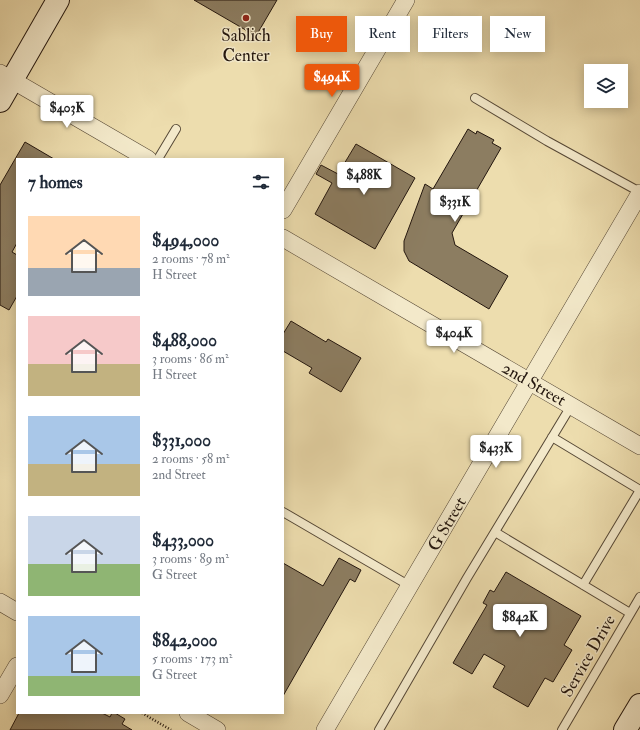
<!DOCTYPE html>
<meta charset="utf-8">
<style>
:root{--surface:#fff;--page:#f2f2f3;--text:#1f2937;--muted:#747a83;--accent:#ea580c}
body{margin:0;font-family:"IM FELL Double Pica",serif;background:var(--page);color:var(--text);height:100vh;display:flex;flex-direction:column;font-size:15px;white-space:nowrap}
*{box-sizing:border-box;margin:0}
p{font-size:13px;color:var(--muted)}
.icon{flex:none;width:22px;height:22px;fill:none;stroke:currentColor;stroke-width:2;stroke-linecap:round;stroke-linejoin:round}
.map{position:relative;flex:1;overflow:hidden}
.panel{position:absolute;left:16px;top:158px;width:268px;height:556px;display:flex;flex-direction:column;background:var(--surface);border-radius:0px;box-shadow:0 2px 10px #0003}
.panel>*{flex:none}
.guide{position:absolute;left:296px;top:16px;width:284px;height:36px;display:flex;gap:8px}
.buttons{position:absolute;left:584px;top:64px;display:grid;gap:8px}
.buttons a{display:grid;place-items:center;width:44px;height:44px;border-radius:0px;background:var(--surface);box-shadow:0 2px 10px #0003;font-size:20px}
.price{position:absolute;translate:-50% -34px;padding:0 9px;border-radius:4px;background:#fff;color:#222;font-size:13px;line-height:26px;filter:drop-shadow(0 1px 2px #0008)}
.price::after{content:'';position:absolute;left:50%;top:24px;width:12px;height:9px;margin-left:-6px;background:inherit;clip-path:polygon(0 0,100% 0,50% 100%)}
.price.selected{background:var(--accent);color:#fff}
ul{padding:0;list-style:none}
li{display:flex;align-items:center;gap:12px;height:100px;padding:0 12px}
li span{display:grid;place-items:center;flex:none;width:112px;height:80px;border-radius:0px;color:#555}
li>.icon{margin-inline-start:auto}
span .icon{width:48px;height:48px;fill:#fffc;stroke-width:1}
li b{font-size:17px}
h2{display:flex;justify-content:space-between;align-items:center;height:48px;padding:0 12px;font-size:17px}
.tag{padding:0 14px;border-radius:0px;background:var(--surface);box-shadow:0 2px 10px #0003;font-size:14px;line-height:36px}
.tag.selected{background:var(--accent);color:#fff}
.map>svg:first-child{display:block}
.building{fill:#8c7d61;stroke:#23160e}
.lines{fill:none;stroke-linecap:round;stroke-linejoin:round}
.lane-casing{stroke:#564836;stroke-width:10}
.street-casing{stroke:#564836;stroke-width:18}
.secondary-casing{stroke:#23160e;stroke-width:24}
.path{stroke:#23160e;stroke-width:2.5;stroke-dasharray:1 2;stroke-linecap:butt}
.lane{stroke:#f3e9ca;stroke-width:8}
.street{stroke:#f3e9ca;stroke-width:17}
.secondary{stroke:#f3e9ca;stroke-width:22}
.poi-dot{fill:#8f2418;stroke:#f3e9ca;stroke-width:1.5}
.labels{text-anchor:middle;dominant-baseline:central;stroke-width:3;stroke-linejoin:round;paint-order:stroke}
.poi-label{font-size:17px;fill:#23160e;stroke:#f3e9ca}
.street-label{font-size:17px;fill:#23160e;stroke:#f3e9ca}
</style>
<div class="map">
<svg width="640" height="730" viewBox="0 0 640 730">
<rect width="100%" height="100%" fill="#edddae"/>
<filter id="stains"><feTurbulence type="fractalNoise" baseFrequency=".005" numOctaves="4"/><feColorMatrix values="0 0 0 0 .2 0 0 0 0 .09 0 0 0 0 .02 0 0 0 .5 -.17"/></filter>
<radialGradient id="worn" r=".72"><stop offset=".6" stop-color="#630" stop-opacity="0"/><stop offset="1" stop-color="#630" stop-opacity=".3"/></radialGradient>
<path class="building" d="M194,0H277L256,36Z
M468,129L476,134L477,131L494,140L492,143L501,148L452,233L455,245L508,276L489,309L409,261L404,251V241L425,184L433,189Z
M25,142L54,159H17V243L12,252L17,255V296L9,310L0,305V185Z
M356,144L415,178L375,249L315,214L332,183L316,174L321,165L338,174Z
M291,321L326,342L328,339L361,358L341,392L309,373L312,368L283,351V334Z
M339,558L361,570L355,582L350,579L283,696V563L323,586Z
M506,572L581,616L564,645L572,650L553,682L545,678L528,707L493,687L505,666L484,654L472,674L453,663L487,605L483,603L490,590L494,592Z
M19,713H102L110,717L112,713H115L125,719L122,724L132,730H10Z"/>
<g class="lines">
<g class="lane-casing">
<path id="lane" d="M475,98L547,141L640,192
M158,159L176,129
M552,437L640,490
M283,512L410,586
M495,532L630,613
M583,585L640,490
M379,730L467,578L571,406
M562,730L640,597"/>
</g>
<g class="street-casing">
<path id="street" d="M0,73L148,159
M283,210L406,0
M283,238L640,446
M0,602L17,612
M0,695L17,666
M188,713L217,730
M325,730L640,193"/>
</g>
<g class="secondary-casing">
<path id="secondary" d="M0,101L58,0
M625,730L640,705"/>
</g>
<path class="path" d="M142,713L171,730"/>
<use href="#lane" class="lane"/>
<use href="#street" class="street"/>
<use href="#secondary" class="secondary"/>
</g>
<circle class="poi-dot" cx="246" cy="18" r="4"/>
<g class="labels">
<g class="poi-label">
<text x="246" y="35">Sablich<tspan x="246" dy="20">Center</tspan></text>
</g>
<g class="street-label">
<text transform="translate(534 384) rotate(30)">2nd Street</text>
<text transform="translate(447 524) rotate(-60)">G Street</text>
<text transform="translate(588 656) rotate(-60)">Service Drive</text>
</g>
</g>
<rect width="100%" height="100%" filter="url(#stains)"/>
<rect width="100%" height="100%" fill="url(#worn)"/>
</svg>
<div class="buttons">
<a><svg class="icon" aria-label="layers" viewBox="0 0 24 24"><path d="M12 4l9 5-9 5-9-5zM3 14l9 5 9-5"/></svg></a>
</div>
<b class="price selected" style="left:332px;top:98px">$494K</b>
<b class="price" style="left:67px;top:129px">$403K</b>
<b class="price" style="left:364px;top:196px">$488K</b>
<b class="price" style="left:455px;top:223px">$331K</b>
<b class="price" style="left:454px;top:354px">$404K</b>
<b class="price" style="left:496px;top:469px">$433K</b>
<b class="price" style="left:520px;top:638px">$842K</b>
<div class="guide">
<a class="tag selected">Buy</a>
<a class="tag">Rent</a>
<a class="tag">Filters</a>
<a class="tag">New</a>
</div>
<section class="panel">
<h2>7 homes<svg class="icon" aria-label="filters" viewBox="0 0 24 24"><path d="M4 7h16M4 17h16"/><circle cx="9" cy="7" r="2"/><circle cx="15" cy="17" r="2"/></svg></h2>
<ul>
<li><span style="background:linear-gradient(#ffd9b3 65%,#9aa5b1 0)"><svg class="icon" aria-label="home" viewBox="0 0 24 24"><path d="M3 11l9-7 9 7M6 9v11h12V9"/></svg></span><div><b>$494,000</b><p>2 rooms · 78 m²</p><p>H Street</p></div></li>
<li><span style="background:linear-gradient(#f6c9c9 60%,#c2b280 0)"><svg class="icon" aria-label="home" viewBox="0 0 24 24"><path d="M3 11l9-7 9 7M6 9v11h12V9"/></svg></span><div><b>$488,000</b><p>3 rooms · 86 m²</p><p>H Street</p></div></li>
<li><span style="background:linear-gradient(#a9c7e8 60%,#c2b280 0)"><svg class="icon" aria-label="home" viewBox="0 0 24 24"><path d="M3 11l9-7 9 7M6 9v11h12V9"/></svg></span><div><b>$331,000</b><p>2 rooms · 58 m²</p><p>2nd Street</p></div></li>
<li><span style="background:linear-gradient(#c9d6e8 60%,#8fb573 0)"><svg class="icon" aria-label="home" viewBox="0 0 24 24"><path d="M3 11l9-7 9 7M6 9v11h12V9"/></svg></span><div><b>$433,000</b><p>3 rooms · 89 m²</p><p>G Street</p></div></li>
<li><span style="background:linear-gradient(#a9c7e8 75%,#8fb573 0)"><svg class="icon" aria-label="home" viewBox="0 0 24 24"><path d="M3 11l9-7 9 7M6 9v11h12V9"/></svg></span><div><b>$842,000</b><p>5 rooms · 173 m²</p><p>G Street</p></div></li>
</ul>
</section>
</div>
